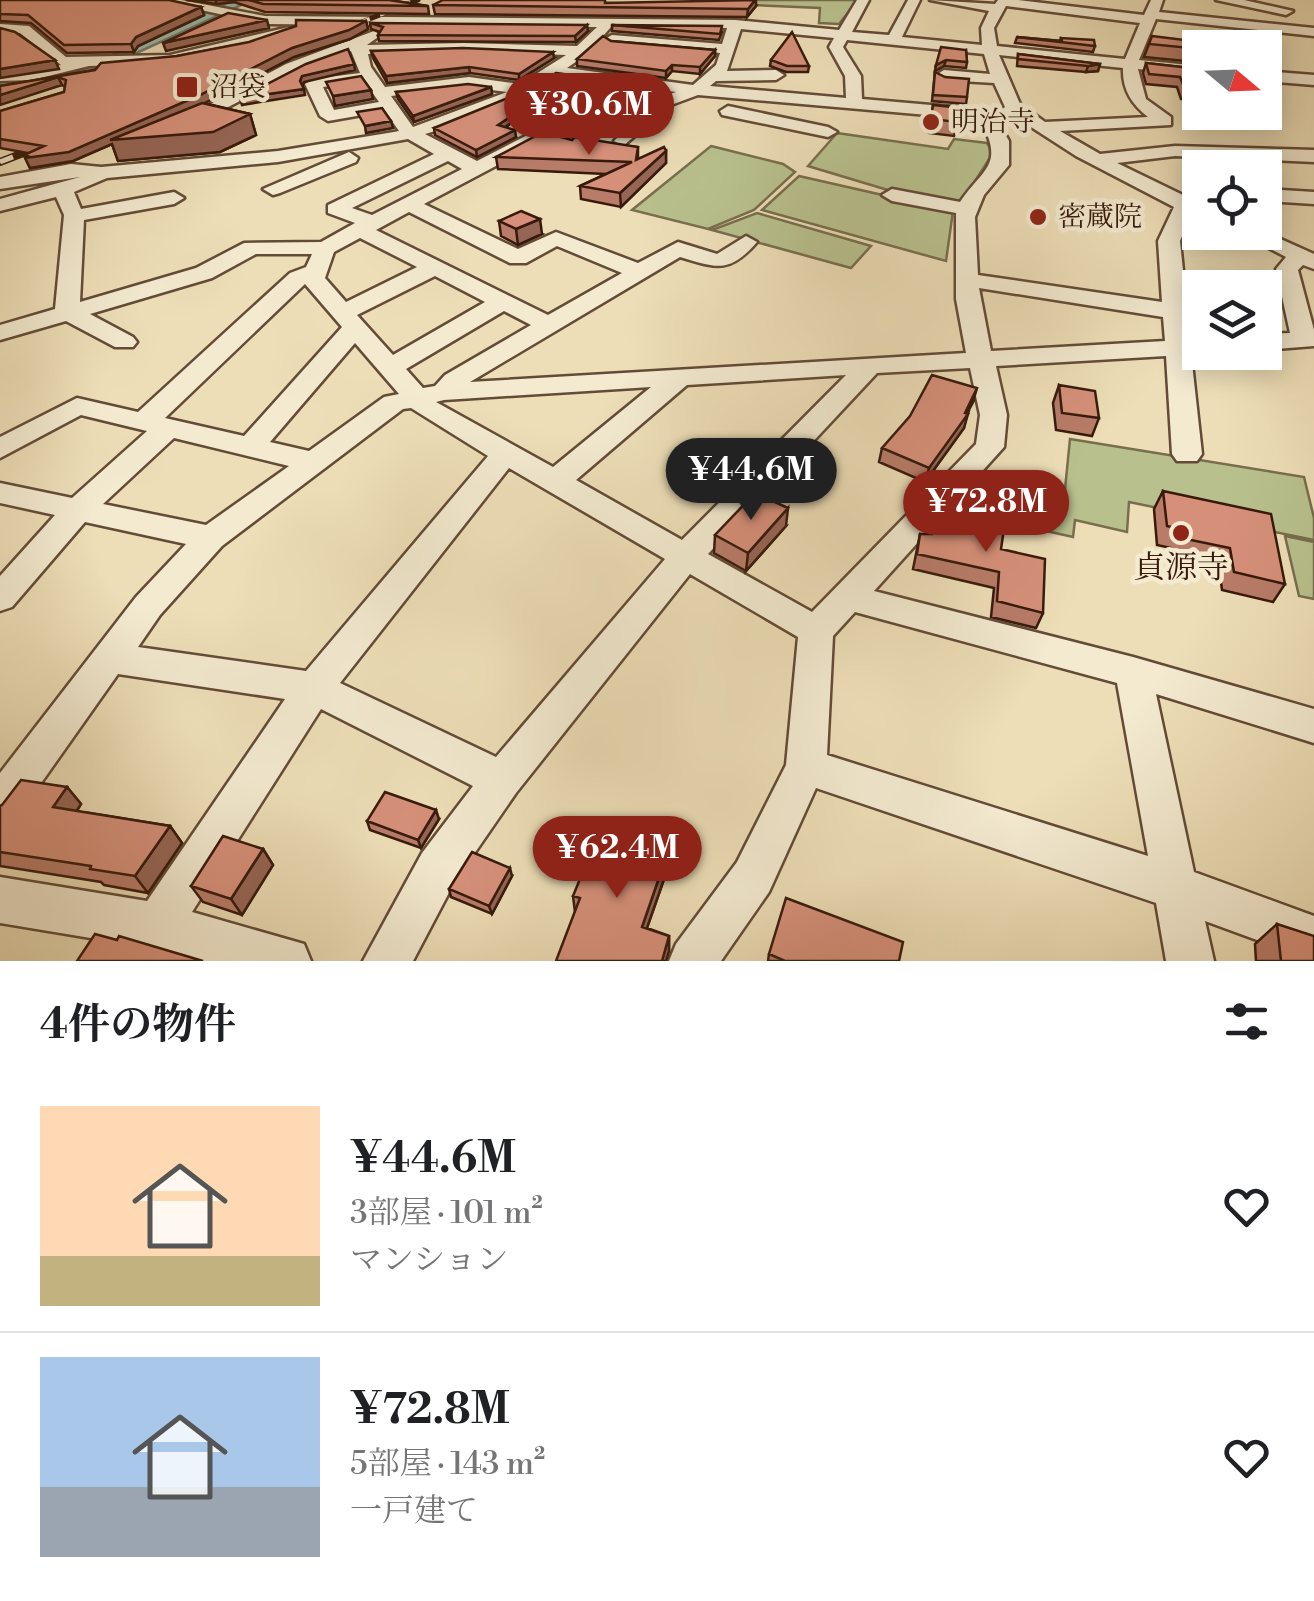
<!DOCTYPE html>
<html lang="ja">
<meta charset="utf-8">
<style>
:root{--surface:#fff;--page:#f6f6f6;--text:#202124;--muted:#757577;--line:#e0e0e0;--accent:#8f2418}
body{margin:0;font-family:"Libre Bodoni","Noto Serif JP",serif;background:var(--page);color:var(--text);height:100vh;display:flex;flex-direction:column;font-size:38px;white-space:nowrap}
*{box-sizing:border-box;margin:0}
p{font-size:32px;color:var(--muted)}
.icon{flex:none;width:55px;height:55px;fill:none;stroke:currentColor;stroke-width:2;stroke-linecap:round;stroke-linejoin:round}
.map{position:relative;height:961px;overflow:hidden}
.details{display:flex;flex-direction:column;background:var(--surface);flex:1}
.details>*{flex:none}
.needle{width:65px;rotate:109deg}
.buttons{position:absolute;left:1182px;top:30px;display:grid;gap:20px}
.buttons a{display:grid;place-items:center;width:100px;height:100px;border-radius:0px;background:var(--surface);box-shadow:0 5px 25px #0003;font-size:50px}
.price{position:absolute;translate:-50% -85px;padding:0 22px;border-radius:35px;background:var(--accent);color:#fff;font-size:32px;line-height:65px;filter:drop-shadow(0 2px 5px #0008)}
.price::after{content:'';position:absolute;left:50%;top:60px;width:30px;height:22px;margin-left:-15px;background:inherit;clip-path:polygon(0 0,100% 0,50% 100%)}
.price.selected{background:#222;color:#fff}
ul{padding:0;list-style:none}
li{display:flex;align-items:center;gap:30px;height:250px;padding:0 40px}
li+li{border-top:2px solid var(--line)}
li span{display:grid;place-items:center;flex:none;width:280px;height:200px;border-radius:0px;color:#555}
li>.icon{margin-inline-start:auto}
span .icon{width:120px;height:120px;fill:#fffc;stroke-width:1}
li b{font-size:42px}
h2{display:flex;justify-content:space-between;align-items:center;height:120px;padding:0 40px;font-size:42px}
.map>svg:first-child{display:block}
.green{fill:#b8c18e;stroke:#786e4d;stroke-width:2.5}
.water{fill:#99bcaf;stroke:#727b6e;stroke-width:2.5}
.lines{fill:none;stroke-linecap:round;stroke-linejoin:round}
.minor-casing{stroke:#644b37;stroke-width:5}
.minor{fill:#f3ead0;fill-rule:evenodd}
.rail-far1-casing{stroke:#371a0c;stroke-width:5}
.rail-casing{stroke:#371a0c;stroke-width:8}
.rail-far1{stroke:#f3ead0;stroke-width:4;stroke-dasharray:11;stroke-linecap:butt}
.rail{stroke:#f3ead0;stroke-width:5;stroke-dasharray:14;stroke-linecap:butt}
.wall{fill:#b87c69;stroke:#371a0c;stroke-width:2.5}
.shaded-wall{fill:#966555;stroke:#371a0c;stroke-width:2.5}
.building{fill:#d6907a;stroke:#371a0c;stroke-width:2.5}
.poi-dot{fill:#8f2418;stroke:#f3ead0;stroke-width:4}
.labels{text-anchor:middle;dominant-baseline:central;stroke-width:9;stroke-linejoin:round;paint-order:stroke}
.far-poi-label{font-size:28px;fill:#371a0c;stroke:#f3ead0;text-anchor:start}
.poi-label{font-size:32px;fill:#371a0c;stroke:#f3ead0}
</style>
<div class="map">
<svg width="1314" height="961" viewBox="0 0 1314 961">
<rect width="100%" height="100%" fill="#eddeb7"/>
<filter id="stains"><feTurbulence type="fractalNoise" baseFrequency=".002" numOctaves="4"/><feColorMatrix values="0 0 0 0 .2 0 0 0 0 .09 0 0 0 0 .02 0 0 0 .5 -.17"/></filter>
<radialGradient id="worn" r=".72"><stop offset=".6" stop-color="#630" stop-opacity="0"/><stop offset="1" stop-color="#630" stop-opacity=".3"/></radialGradient>
<path class="green" d="M751,0H858L839,24L819,23L820,8L753,5Z
M837,133L948,149L954,139L987,143L993,153L960,205L891,191L808,166Z
M711,146L783,164L795,172L754,210L708,229L632,210Z
M799,176L953,211L946,261L762,210Z
M757,213L871,246L851,268L712,230Z
M1070,439L1304,477L1314,518V540L1129,502L1127,532L1075,520L1073,537L1046,531L1049,486L1065,489Z
M1285,536L1314,542V599L1299,596Z"/>
<path class="water" d="M234,0H252L106,67L0,86V78L99,61Z"/>
<g class="lines">
<g class="minor-casing">
<path id="minor" d="M155,0H181L265,16L735,20L839,30L857,0H869L852,32L889,35L908,0H920L902,37L982,45L981,28L989,11L930,0L995,4L998,0H1018L1144,15L1151,0H1163L1159,12L1314,28V36L1156,19L1139,60L1200,66V76L1138,69L1146,99L1171,117V125L1060,131L1100,154L1175,146L1314,150V162L1175,156L1117,163L1187,197L1200,194V217L1191,214L1180,241L1190,339L1200,338V352H1204L1191,354L1202,454L1197,461H1177L1172,454L1166,356L996,366L1007,415L1004,447L874,591L1133,657L1314,709V743L1156,694L1194,872L1314,916V961L1205,921L1214,961H1166L1156,903L816,788L769,892L721,961H669L676,944L737,862L786,765L798,637L690,574L516,793L454,883L413,961H363L422,853L473,786L321,709L192,912L304,944L311,961H201L157,949L0,923V877L147,901L285,699L118,674L15,820L0,825V773L136,597L186,544L85,522L12,607L0,611V576L55,515L0,503V483L72,498L147,431L81,415L0,458V437L77,398L138,412L290,273L306,267L312,254H256L212,278L90,314L133,337L137,342L133,347H115L66,321L0,340V325L55,309L64,215L56,197L0,211V199L80,177L0,189V177L71,164L101,167L278,151L394,132L399,131L385,111L328,121L320,116L305,84L313,79L360,73L351,51L297,71L190,127L175,123L286,64L374,31L381,35L367,45L464,43L577,46L597,27L265,24ZM1006,6L1140,23L1125,59L997,46L994,28ZM611,27L727,28L722,44L612,35L605,39L612,43L720,53L716,65L693,85L567,68L587,54ZM741,29L834,38L829,47L845,76L846,98L710,86L716,81L776,80L784,75L776,70L727,71ZM847,40L984,54L990,74L944,70L936,75L944,80L994,83L1005,107L1000,111L862,99L861,76L843,47ZM464,51L566,55L520,84L469,77L385,87L371,67L368,54ZM999,55L1123,68C1122,89 1131,104 1148,117L1045,122L1020,104ZM556,76L676,92C636,107 580,91 538,86ZM365,82L379,102L334,110L323,87ZM469,87L507,92L413,127L391,96ZM525,94L590,103L477,161L425,134L459,124ZM698,95L985,120L982,123C1004,166 983,168 960,202L892,189L882,195L892,201L956,213V299L966,353L470,382L680,257C717,268 729,274 757,242L746,236L717,254L678,242L638,263L556,232L518,249L424,204L611,105L651,106L614,141L623,146L671,105ZM1014,116L1076,156L1174,207L1158,241L1162,302L978,275L975,217L984,195L1009,165V141L1000,125ZM408,139L434,154L328,205V213L355,223L321,242L244,243L196,268L80,302L84,220L174,204L184,198L174,192L81,209L74,192L107,178L278,162ZM448,161L462,169L372,215L352,208ZM409,212L510,263H526L557,246L622,273L548,315L376,230ZM360,238L417,267L346,302L325,278L334,252ZM435,276L485,302L393,355L357,315ZM305,284L342,327L244,436L165,418ZM979,288L1163,317L1165,341L991,351ZM504,311L531,325L445,375L435,386L423,388L406,369ZM355,343L399,394L384,397L309,451L270,442ZM970,368L980,415L976,444L812,612L708,554L877,373ZM846,375L682,540L576,480L687,385ZM651,387L553,467L436,402L444,400ZM411,408L488,456L306,671L138,647L160,615L222,546L403,409ZM174,438L289,466L206,525L103,504ZM509,468L665,559L496,757L340,683ZM855,612L1117,683L1148,856L827,755L833,636Z
M1216,0H1244L1293,11L1286,15Z
M0,24L29,26L66,57L170,55L289,27L296,31L170,63L89,66L32,80L0,81V71L61,65L20,33L0,32Z
M1265,71L1314,75V85L1265,81Z
M728,106L828,127L837,132L828,137L722,115L720,111Z
M349,152L358,158L356,162L280,193L273,195L263,189Z
M1265,189L1314,192V204L1265,201Z
M1238,232H1265L1314,254V269L1303,265L1298,270L1314,330V346L1265,350V334L1290,333L1276,269L1286,257Z"/>
</g>
<use href="#minor" class="minor"/>
<g class="rail-far1-casing">
<path id="rail-far1" d="M339,31L418,0"/>
</g>
<g class="rail-casing">
<path id="rail" d="M0,162L49,143"/>
</g>
<use href="#rail-far1" class="rail-far1"/>
<use href="#rail" class="rail"/>
</g>
<path class="wall" d="M0,0L201,7L204,15L138,46L134,52L67,53L31,23L0,21Z
M186,0H389L428,6L429,14L265,12L234,2L217,4Z
M606,3L756,6L747,17L435,14L433,5Z
M366,21L368,29L350,39L294,57L204,103L250,114L256,135L220,152L118,161L112,144L73,161L30,168L24,155L28,153L0,148V111L64,92L65,87L62,85L0,86L177,56Z
M370,23L588,31L576,42L379,41L378,35L380,32L371,29Z
M612,25L722,32L719,40L612,31Z
M1152,36L1200,49L1195,62L1144,57Z
M1017,37L1060,41L1061,38L1095,46L1093,52L1015,43Z
M611,41L715,50V56L700,74L672,71L666,78L577,66V59Z
M966,50L967,62L966,68L944,66L935,71L936,65Z
M371,51L554,58L519,80L470,73L387,83L373,58Z
M1018,54L1100,64L1098,71L1086,72L1017,66Z
M771,60L809,66L808,72H786L770,66Z
M1146,63L1200,69V99H1181L1177,87L1146,84L1143,73Z
M935,72L967,97L966,104L932,101Z
M549,77L650,86V92L608,93L550,84Z
M491,87L492,94L414,122L398,99L396,92Z
M544,100L506,127L516,137L477,157L435,135L434,128Z
M933,105L962,108L954,136L929,133Z
M572,140L638,147V159L666,151V163L621,207L581,199L580,186L606,174L498,169L496,157Z
M499,221L542,234L518,245L501,236Z
M1059,385L1099,418L1092,436L1056,430L1053,403Z
M973,402L967,413L964,428L925,482L879,462L882,448Z
M1163,491L1285,584L1273,602L1222,590L1219,567L1172,556L1171,548L1157,545L1154,509Z
M786,526L746,571L714,553L715,535Z
M920,534L1001,549L1043,613L1036,628L991,617L994,588L913,569Z
M67,787L81,804L77,811L170,826L182,843L148,893L104,885L101,882L0,866V806Z
M439,819L421,848L370,830L367,821Z
M263,849L273,865L242,915L203,902L191,886Z
M670,862L647,928L669,936V951L575,912L573,896Z
M512,876L492,914L451,897L449,889Z
M1277,924L1314,961H1256L1255,944Z
M769,954L899,961H768Z"/>
<path class="shaded-wall" d="M215,0H234V2L217,4Z
M755,0H756V6L747,17L748,9Z
M201,7L204,15L138,46L134,52L131,44L136,37Z
M267,20L269,28L166,51L163,43Z
M366,21L368,29L350,39L294,57L203,104L250,114L256,135L220,152L118,161L112,144L73,161L30,168L25,158L292,48Z
M587,25L588,31L576,42L575,36Z
M715,50V56L700,74V67Z
M553,52L554,58L519,80V74Z
M55,60L59,69L0,78V69Z
M946,60L944,66L935,71L936,65Z
M354,64L355,70L304,82L302,88L300,81L302,76Z
M1100,64L1098,71L1086,72L1088,66Z
M672,65V71L666,78V71Z
M469,67L470,73L387,83L386,76Z
M58,77L62,85L0,105V95Z
M491,87L492,94L414,122L413,116Z
M304,89L305,95L242,105L240,98Z
M371,90L373,99L335,106L333,96Z
M544,94V100L498,132V125Z
M391,121L393,128L366,133L365,126Z
M515,130L516,137L477,157L476,150Z
M666,151V163L621,207L620,193Z
M540,219L542,234L518,245L516,229Z
M977,388L973,402L965,417L968,414L964,428L925,482L929,468L965,413Z
M788,508L786,526L746,571L748,553Z
M67,787L81,804L68,824L53,807Z
M436,810L439,819L421,848L418,840Z
M170,826L182,843L148,893L135,876Z
M670,846V862L642,942V927Z
M263,849L273,865L242,915L231,899Z
M510,868L512,876L492,914L489,906Z
M669,936V951L666,961H662Z"/>
<path class="building" d="M0,0H169L201,7L136,37L131,44L64,45L28,15L0,14Z
M249,0H389L428,6L263,4Z
M443,0H605V3L755,0L748,9L433,5Z
M228,13L267,20L163,43Z
M296,20L366,21L349,30L292,48L200,95L69,152L25,158L30,157L24,155L44,146L0,139V111L64,92L66,80L58,77L0,95V86L95,70L101,63L177,56L249,42L296,26Z
M370,23L587,25L575,36L378,35L383,27Z
M612,25L722,26L720,34Z
M0,28L15,32L55,60L0,69Z
M792,32L809,66H787L771,60Z
M603,36L611,41L715,50L700,67L672,65L666,71L577,59Z
M1152,36L1201,42L1200,49L1149,44Z
M1017,37L1062,41L1061,38L1094,40L1095,46Z
M941,47L966,50L967,62L946,60L936,65Z
M463,48L553,52L519,74L469,67L386,76L371,51Z
M348,49L354,64L302,76L300,81L304,89L240,98L306,64Z
M1018,54L1100,64L1088,66L1018,59Z
M1146,63L1200,69V89H1185L1180,77L1149,74Z
M935,72L945,77L969,79L967,97L933,95Z
M556,73L650,86H608L549,77Z
M361,76L371,90L333,96L326,82Z
M468,84L491,87L413,116L396,92Z
M525,91L544,94L498,125L515,130L476,150L434,128Z
M202,103L250,114L213,132L110,140Z
M933,105L962,108L957,122L931,119Z
M382,108L391,121L365,126L357,112Z
M543,132L572,140L575,137L638,147L636,160L664,147L666,151L620,193L580,186L632,162L496,157Z
M521,211L540,219L516,229L499,221Z
M932,375L977,388L965,413L968,414L929,468L882,448L910,416Z
M1059,385L1095,391L1099,418L1062,413Z
M1163,491L1271,514L1285,584L1234,572L1230,548L1181,538L1180,529L1167,526Z
M755,493L788,508L748,553L715,535Z
M948,504L1005,522L1001,549L1045,559L1043,613L997,601L999,572L917,554L920,534H932L938,515Z
M21,780L67,787L53,807L170,826L135,876L90,869L91,866L0,852V806L2,805Z
M385,792L436,810L418,840L367,821Z
M603,823L670,846L642,927L669,936L662,961H556L580,898L573,896Z
M223,836L263,849L231,899L191,886Z
M472,852L510,868L489,906L449,889Z
M786,898L903,942L899,961H785L769,954Z
M1277,924L1314,936V961H1281Z
M95,934L117,940L119,936L203,961H77Z"/>
<g class="poi-dot">
<rect x="175" y="75" width="24" height="24" rx="5"/>
<circle cx="931" cy="122" r="10"/>
<circle cx="1038" cy="217" r="10"/>
<circle cx="1181" cy="533" r="10"/>
</g>
<g class="labels">
<g class="far-poi-label">
<text x="210" y="87">沼袋</text>
<text x="951" y="122">明治寺</text>
<text x="1058" y="217">密蔵院</text>
</g>
<g class="poi-label">
<text x="1181" y="568">貞源寺</text>
</g>
</g>
<rect width="100%" height="100%" filter="url(#stains)"/>
<rect width="100%" height="100%" fill="url(#worn)"/>
</svg>
<div class="buttons">
<a><svg class="needle" viewBox="-14 -14 28 28"><path d="M0-13l5 13h-10z" fill="#e53935"/><path d="M0 13l5-13h-10z" fill="#757577"/></svg></a>
<a><svg class="icon" aria-label="locate" viewBox="0 0 24 24"><circle cx="12" cy="12" r="6"/><path d="M12 2v4M12 18v4M2 12h4M18 12h4"/></svg></a>
<a><svg class="icon" aria-label="layers" viewBox="0 0 24 24"><path d="M12 4l9 5-9 5-9-5zM3 14l9 5 9-5"/></svg></a>
</div>
<b class="price" style="left:589px;top:158px">¥30.6M</b>
<b class="price selected" style="left:751px;top:523px">¥44.6M</b>
<b class="price" style="left:986px;top:555px">¥72.8M</b>
<b class="price" style="left:617px;top:901px">¥62.4M</b>
</div>
<section class="details">
<h2>4件の物件<svg class="icon" aria-label="filters" viewBox="0 0 24 24"><path d="M4 7h16M4 17h16"/><circle cx="9" cy="7" r="2"/><circle cx="15" cy="17" r="2"/></svg></h2>
<ul>
<li><span style="background:linear-gradient(#ffd9b3 75%,#c2b280 0)"><svg class="icon" aria-label="home" viewBox="0 0 24 24"><path d="M3 11l9-7 9 7M6 9v11h12V9"/></svg></span><div><b>¥44.6M</b><p>3部屋 · 101 m²</p><p>マンション</p></div><svg class="icon" aria-label="heart" viewBox="0 0 24 24"><path d="M12 20l-8-8c-3-5 5-10 8-4 3-6 11-1 8 4z"/></svg></li>
<li><span style="background:linear-gradient(#a9c7e8 65%,#9aa5b1 0)"><svg class="icon" aria-label="home" viewBox="0 0 24 24"><path d="M3 11l9-7 9 7M6 9v11h12V9"/></svg></span><div><b>¥72.8M</b><p>5部屋 · 143 m²</p><p>一戸建て</p></div><svg class="icon" aria-label="heart" viewBox="0 0 24 24"><path d="M12 20l-8-8c-3-5 5-10 8-4 3-6 11-1 8 4z"/></svg></li>
</ul>
</section>
